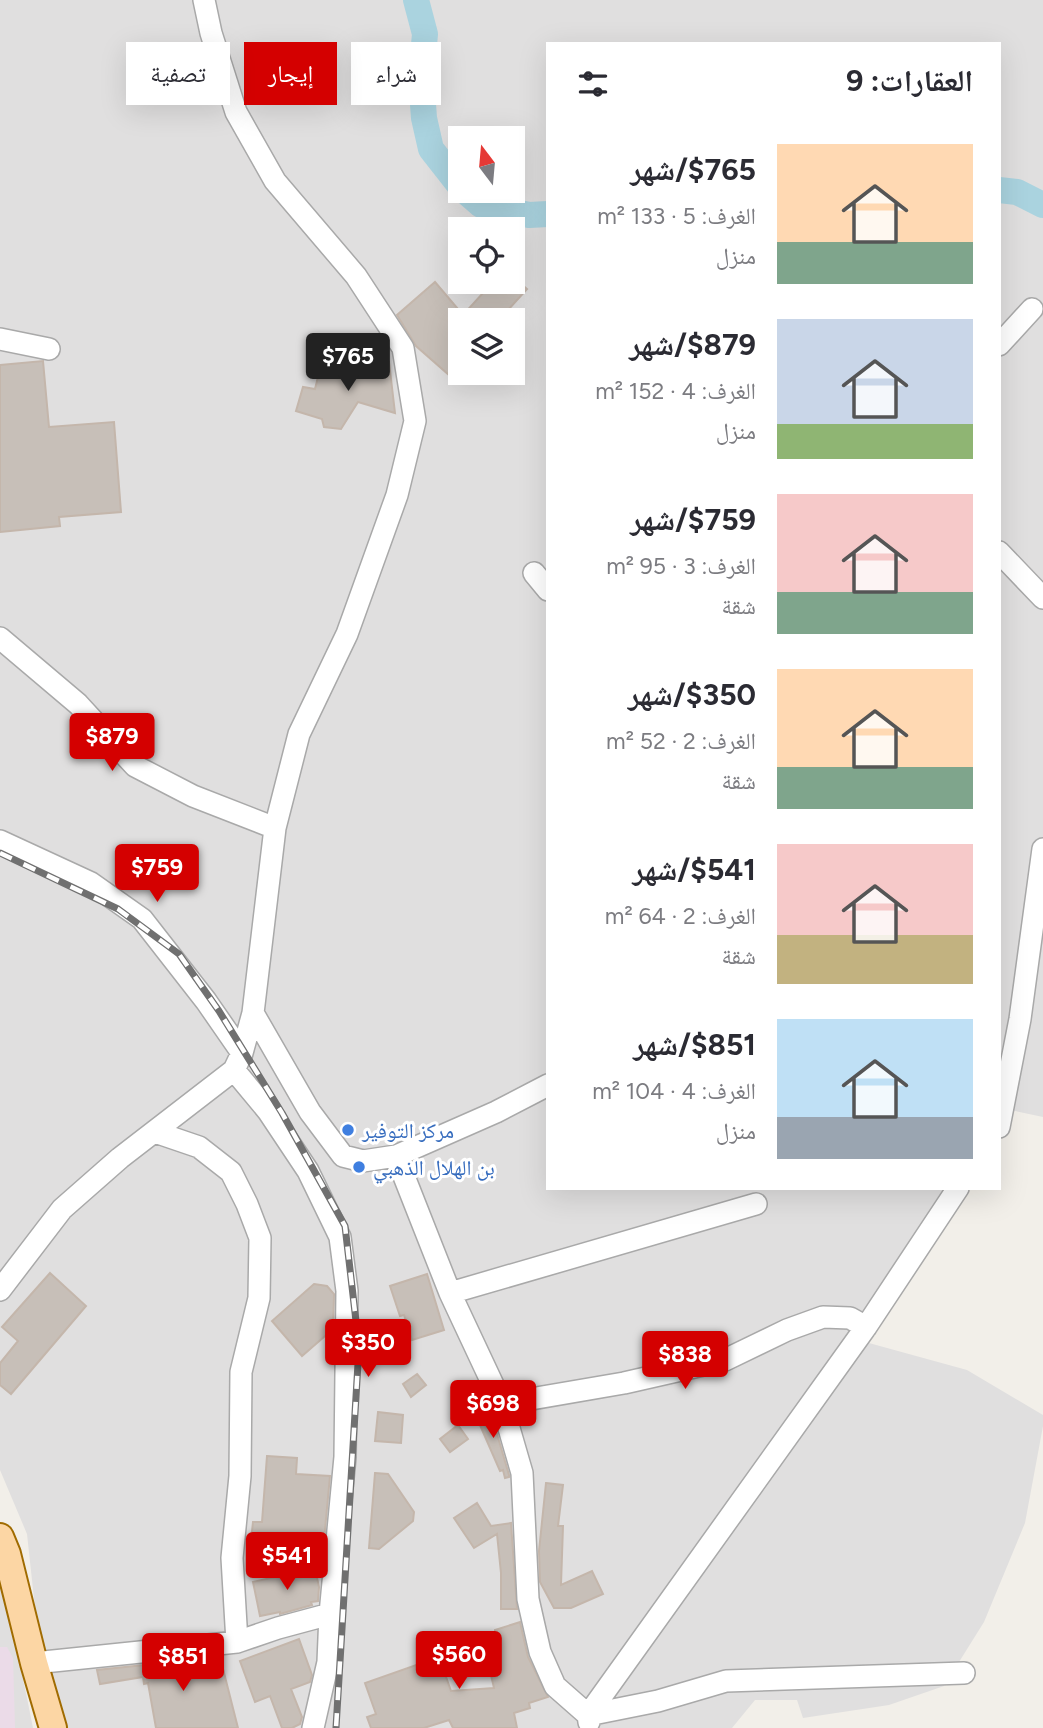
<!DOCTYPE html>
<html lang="ar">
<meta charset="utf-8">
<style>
:root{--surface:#fff;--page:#f7f7f7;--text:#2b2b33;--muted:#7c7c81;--accent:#d40000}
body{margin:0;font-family:Figtree,"Noto Naskh Arabic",sans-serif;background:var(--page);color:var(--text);direction:rtl;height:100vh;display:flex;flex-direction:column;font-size:26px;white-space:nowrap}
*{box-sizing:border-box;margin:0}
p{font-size:23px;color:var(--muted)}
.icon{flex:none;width:38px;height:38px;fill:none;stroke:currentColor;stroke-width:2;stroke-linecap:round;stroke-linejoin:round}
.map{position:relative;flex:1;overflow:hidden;direction:ltr}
.sheet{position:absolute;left:546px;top:42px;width:455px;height:1148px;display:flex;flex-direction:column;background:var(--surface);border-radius:0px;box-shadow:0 7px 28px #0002;direction:rtl}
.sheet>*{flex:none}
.top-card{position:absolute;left:21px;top:42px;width:420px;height:63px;direction:rtl;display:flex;gap:14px}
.needle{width:46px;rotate:344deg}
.buttons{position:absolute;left:448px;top:126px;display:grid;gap:14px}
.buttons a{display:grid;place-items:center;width:77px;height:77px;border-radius:0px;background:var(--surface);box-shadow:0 7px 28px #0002;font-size:35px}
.price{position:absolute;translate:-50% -60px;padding:0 16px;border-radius:7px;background:var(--accent);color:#fff;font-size:23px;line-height:46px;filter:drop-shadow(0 2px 4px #0008)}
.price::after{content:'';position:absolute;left:50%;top:42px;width:21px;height:16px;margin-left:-10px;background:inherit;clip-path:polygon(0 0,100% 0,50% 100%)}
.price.active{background:#222;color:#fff}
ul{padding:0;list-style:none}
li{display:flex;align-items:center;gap:21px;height:175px;padding:0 28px}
li span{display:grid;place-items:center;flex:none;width:196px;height:140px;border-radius:0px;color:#555}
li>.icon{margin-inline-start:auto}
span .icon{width:84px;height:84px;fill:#fffc;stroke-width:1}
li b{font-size:30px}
h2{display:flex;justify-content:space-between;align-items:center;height:84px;padding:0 28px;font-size:30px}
.pill{padding:0 24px;border-radius:0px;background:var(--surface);box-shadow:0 7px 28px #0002;font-size:24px;line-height:63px}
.pill.active{background:var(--accent);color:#fff}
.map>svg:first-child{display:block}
.residential{fill:#e0dfdf;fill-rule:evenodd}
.industrial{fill:#ebdbe8}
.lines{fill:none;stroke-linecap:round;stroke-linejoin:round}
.river{stroke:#aad3df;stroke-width:26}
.building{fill:#c7bfb8;stroke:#c4b6ab;stroke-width:2}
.minor-casing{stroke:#a9a9a9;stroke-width:24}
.major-casing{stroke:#a06b00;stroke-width:30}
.minor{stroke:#fff;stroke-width:21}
.major{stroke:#fcd6a4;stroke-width:26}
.rail-casing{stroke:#707070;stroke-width:7}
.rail{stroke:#fff;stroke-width:4.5;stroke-dasharray:13;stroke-linecap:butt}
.shop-dot{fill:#3f7fe0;stroke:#fff;stroke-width:2.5}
.labels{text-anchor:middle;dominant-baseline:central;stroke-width:6;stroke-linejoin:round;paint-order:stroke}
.shop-label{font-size:21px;fill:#366cbe;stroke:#fff;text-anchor:start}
</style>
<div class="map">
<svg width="1043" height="1728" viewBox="0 0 1043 1728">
<rect width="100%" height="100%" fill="#f2efe9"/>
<path class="residential" d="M0,0H1043V1117L1006,1109L999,1118V44H548V1188H951L858,1340L967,1370L1043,1415V1426L1025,1523L984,1622L944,1686L889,1705L803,1718L797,1700H755L732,1728H51L41,1663L27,1534L0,1470ZM460,138H513V191H460ZM460,229H513V282H460ZM460,320H513V373H460Z
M0,1572L27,1698L33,1728H0Z"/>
<path class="industrial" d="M0,1647H7L13,1658L15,1728H0Z"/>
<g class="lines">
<path class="river" d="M416,0L425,34L421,77L424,118L431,149L460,186
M999,190L1017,192L1043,205
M465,191L481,205L529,215L548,214"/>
</g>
<path class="building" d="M435,282L463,315L493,282H519L527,289L499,320H460V363L449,375L416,346L397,315Z
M43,361L49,427L114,422L121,512L59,517L60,526L0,532V365Z
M374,361L389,362L395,413L358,402L341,429L324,427L322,419L296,411L303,387L315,389L318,377L362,362L371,367Z
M50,1273L86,1306L11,1394L0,1385V1363L18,1341L2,1327Z
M427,1274L444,1330L412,1340L404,1315L400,1316L390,1286Z
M314,1284L327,1286L334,1294L333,1329L302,1356L272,1321Z
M417,1374L426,1385L411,1397L403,1384Z
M490,1410L509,1475V1477L505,1478L503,1470L500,1471L476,1416Z
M378,1412L403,1415L401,1443L375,1441Z
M458,1425L468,1439L450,1452L440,1439Z
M267,1456L297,1458L296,1474L330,1476L323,1551L249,1560L253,1522H262Z
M375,1473L388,1474L414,1512L413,1521L379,1549L369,1548Z
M546,1483L563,1485L558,1526H563L561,1585L592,1571L603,1594L571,1608H554L540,1582L539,1551Z
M477,1503L491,1526L511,1523L517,1609H501V1573L497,1534L474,1548L454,1518Z
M315,1568L319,1587L318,1601L311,1602L312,1605L280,1614V1612L260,1616L253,1582Z
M520,1622L528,1657L548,1697L529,1703L530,1708L514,1713L517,1728H453L449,1720L424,1728H371L367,1717L376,1714L365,1683L439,1657L451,1691L494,1688L488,1662L489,1646L495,1637V1630Z
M299,1639L312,1675L310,1682L291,1689L302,1717L300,1724L292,1728H282L270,1696L255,1702L240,1661Z
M220,1657L238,1728H156L148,1683L144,1684L143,1677L100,1684L97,1670Z"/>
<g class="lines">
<g class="minor-casing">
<path id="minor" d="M204,0L211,33L236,112L275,181L356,276L403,348L415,421L397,495L347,634L299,734L275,828L253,1013L310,1112L343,1156L363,1161L396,1156L496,1112L548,1085
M0,339L49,349
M999,345L1032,309
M999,552L1043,598
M534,573L548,590
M0,638L78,704L135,766L193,796L275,828
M0,841L91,883L142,919L206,1001L242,1053
M234,1070L268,1111L308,1171L340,1237L347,1291L345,1457L330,1614L328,1662L313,1728
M999,1127L1020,1019L1043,849
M396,1156L450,1293L502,1404L522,1473L528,1599L540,1652L555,1686L588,1715L658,1701L726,1681L964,1673
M0,1290L62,1209L120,1158L234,1070L242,1053L253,1013
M450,1293L756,1204
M502,1404L624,1383L725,1360L787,1330L823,1317L850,1318L866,1327
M237,1642L278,1628L330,1614
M34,1663L237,1642L232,1558L240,1476L241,1372L259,1298L260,1238L247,1204L231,1172L199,1147L155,1132
M589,1722L588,1715L866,1327L958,1188"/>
</g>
<g class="major-casing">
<path id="major" d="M0,1537L7,1554L34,1663L53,1728"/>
</g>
<use href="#minor" class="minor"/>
<use href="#major" class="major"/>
<g class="rail-casing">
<path id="rail" d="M0,853L118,909L179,954L219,1011L282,1113L345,1226L359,1347L336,1728"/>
</g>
<use href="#rail" class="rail"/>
</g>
<g class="shop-dot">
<circle cx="348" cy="1130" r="7"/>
<circle cx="359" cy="1167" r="7"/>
</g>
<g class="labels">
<g class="shop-label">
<text x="362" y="1130">مركز التوفير</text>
<text x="373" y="1167">بن الهلال الذهبي</text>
</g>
</g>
</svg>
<div class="buttons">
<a><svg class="needle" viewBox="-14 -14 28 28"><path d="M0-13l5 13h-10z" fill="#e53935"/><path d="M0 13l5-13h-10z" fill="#7c7c81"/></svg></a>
<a><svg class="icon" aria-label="locate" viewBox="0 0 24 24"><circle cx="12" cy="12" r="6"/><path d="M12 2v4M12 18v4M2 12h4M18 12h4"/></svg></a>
<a><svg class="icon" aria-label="layers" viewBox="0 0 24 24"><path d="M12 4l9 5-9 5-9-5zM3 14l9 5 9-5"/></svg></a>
</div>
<b class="price active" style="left:348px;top:393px">$765</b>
<b class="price" style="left:112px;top:773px">$879</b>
<b class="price" style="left:157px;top:904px">$759</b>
<b class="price" style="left:368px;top:1379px">$350</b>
<b class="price" style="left:685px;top:1391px">$838</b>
<b class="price" style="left:493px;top:1440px">$698</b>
<b class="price" style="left:287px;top:1592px">$541</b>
<b class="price" style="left:459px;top:1691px">$560</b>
<b class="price" style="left:183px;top:1693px">$851</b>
<div class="top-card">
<a class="pill">شراء</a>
<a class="pill active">إيجار</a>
<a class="pill">تصفية</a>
</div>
<section class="sheet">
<h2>العقارات: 9<svg class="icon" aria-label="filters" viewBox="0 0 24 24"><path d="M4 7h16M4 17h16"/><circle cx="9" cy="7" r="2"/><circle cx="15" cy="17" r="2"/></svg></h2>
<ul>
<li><span style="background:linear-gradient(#ffd9b3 70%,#7fa58c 0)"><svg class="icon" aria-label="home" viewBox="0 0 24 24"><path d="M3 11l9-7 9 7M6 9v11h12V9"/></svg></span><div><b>$765/شهر</b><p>الغرف: 5 · 133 m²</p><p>منزل</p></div></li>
<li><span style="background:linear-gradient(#c9d6e8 75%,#8fb573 0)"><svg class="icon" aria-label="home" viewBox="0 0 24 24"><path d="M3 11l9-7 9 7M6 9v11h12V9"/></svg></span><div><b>$879/شهر</b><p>الغرف: 4 · 152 m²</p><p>منزل</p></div></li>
<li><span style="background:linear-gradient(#f6c9c9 70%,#7fa58c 0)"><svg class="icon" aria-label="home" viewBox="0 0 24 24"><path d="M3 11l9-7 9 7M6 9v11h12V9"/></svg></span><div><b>$759/شهر</b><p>الغرف: 3 · 95 m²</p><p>شقة</p></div></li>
<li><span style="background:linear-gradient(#ffd9b3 70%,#7fa58c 0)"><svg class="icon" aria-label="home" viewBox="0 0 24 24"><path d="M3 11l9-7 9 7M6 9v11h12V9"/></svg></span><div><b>$350/شهر</b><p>الغرف: 2 · 52 m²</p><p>شقة</p></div></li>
<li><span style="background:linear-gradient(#f6c9c9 65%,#c2b280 0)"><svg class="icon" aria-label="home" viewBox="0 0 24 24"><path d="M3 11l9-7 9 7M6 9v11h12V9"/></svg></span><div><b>$541/شهر</b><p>الغرف: 2 · 64 m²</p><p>شقة</p></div></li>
<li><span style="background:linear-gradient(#bfe0f5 70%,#9aa5b1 0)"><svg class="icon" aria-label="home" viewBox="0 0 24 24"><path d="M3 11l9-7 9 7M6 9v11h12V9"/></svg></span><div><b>$851/شهر</b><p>الغرف: 4 · 104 m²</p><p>منزل</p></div></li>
</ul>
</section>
</div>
